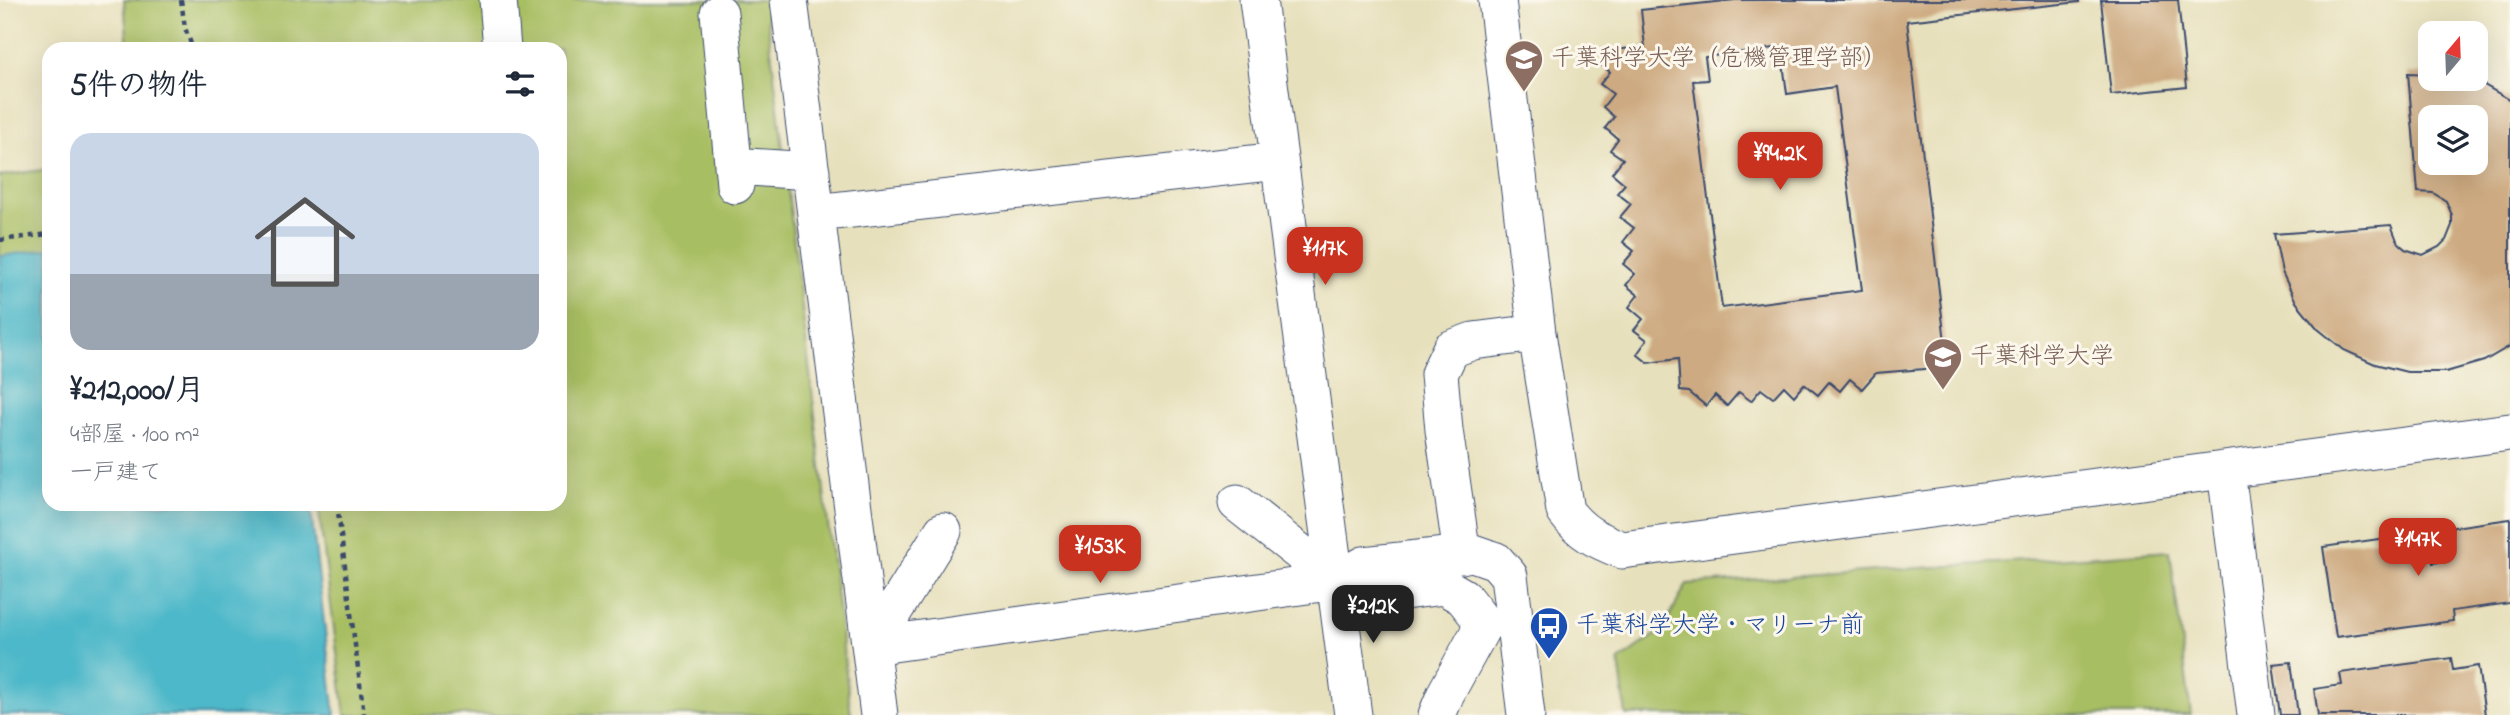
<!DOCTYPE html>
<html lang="ja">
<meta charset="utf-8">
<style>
:root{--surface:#fff;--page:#f2f2f3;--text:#1f2937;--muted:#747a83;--line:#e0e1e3;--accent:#c8321e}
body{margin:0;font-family:"Indie Flower","Klee One",sans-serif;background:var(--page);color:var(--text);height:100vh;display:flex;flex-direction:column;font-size:26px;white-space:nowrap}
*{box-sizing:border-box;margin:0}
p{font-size:23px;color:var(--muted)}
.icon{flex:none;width:38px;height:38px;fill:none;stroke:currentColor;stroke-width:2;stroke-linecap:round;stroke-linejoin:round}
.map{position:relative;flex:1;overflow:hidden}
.drawer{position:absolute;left:42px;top:42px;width:525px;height:469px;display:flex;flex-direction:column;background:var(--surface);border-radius:21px;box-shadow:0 7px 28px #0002}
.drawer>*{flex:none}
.needle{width:46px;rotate:19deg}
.controls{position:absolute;left:2418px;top:21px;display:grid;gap:14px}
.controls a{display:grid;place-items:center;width:70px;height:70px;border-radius:14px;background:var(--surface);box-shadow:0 7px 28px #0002;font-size:35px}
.price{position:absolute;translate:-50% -60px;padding:0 16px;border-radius:14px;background:var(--accent);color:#fff;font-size:23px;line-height:46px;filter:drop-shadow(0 2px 4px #0008)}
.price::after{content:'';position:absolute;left:50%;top:42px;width:21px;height:16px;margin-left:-10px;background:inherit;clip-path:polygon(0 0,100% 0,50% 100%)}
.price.current{background:#222;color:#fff}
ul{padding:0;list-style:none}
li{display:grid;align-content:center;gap:14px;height:371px;padding:0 28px}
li+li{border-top:2px solid var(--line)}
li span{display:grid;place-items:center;height:217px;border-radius:21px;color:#555}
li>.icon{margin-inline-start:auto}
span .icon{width:126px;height:126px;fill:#fffc;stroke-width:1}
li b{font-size:30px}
h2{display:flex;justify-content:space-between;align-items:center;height:84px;padding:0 28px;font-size:30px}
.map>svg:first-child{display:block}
.green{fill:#a8be62;stroke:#627660;stroke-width:2}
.water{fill:#4db8c9;stroke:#347494;stroke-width:2}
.building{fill:#cdaa81;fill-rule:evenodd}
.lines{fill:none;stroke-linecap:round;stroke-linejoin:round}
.minor-casing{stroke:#3a4a6c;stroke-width:39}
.path{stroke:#3a4a6c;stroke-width:4.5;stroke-dasharray:5 5;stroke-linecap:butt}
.minor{stroke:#fff;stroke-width:37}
.labels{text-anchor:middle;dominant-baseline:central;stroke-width:6;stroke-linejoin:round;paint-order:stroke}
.education-label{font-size:24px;fill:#785e54;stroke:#fbf7ec;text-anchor:start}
.transit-label{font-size:24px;fill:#164399;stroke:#fbf7ec;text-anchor:start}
</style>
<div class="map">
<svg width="2510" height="715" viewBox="0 0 2510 715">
<rect width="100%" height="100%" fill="#fbf7ec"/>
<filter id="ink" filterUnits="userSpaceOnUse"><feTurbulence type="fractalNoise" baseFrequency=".0143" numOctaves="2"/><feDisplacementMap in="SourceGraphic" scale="14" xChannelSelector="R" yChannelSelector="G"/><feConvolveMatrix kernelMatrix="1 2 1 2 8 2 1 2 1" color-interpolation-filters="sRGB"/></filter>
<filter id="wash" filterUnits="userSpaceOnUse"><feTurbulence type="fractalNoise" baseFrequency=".00686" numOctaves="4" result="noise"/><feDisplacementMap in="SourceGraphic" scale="28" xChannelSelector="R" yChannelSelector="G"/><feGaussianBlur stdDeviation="1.57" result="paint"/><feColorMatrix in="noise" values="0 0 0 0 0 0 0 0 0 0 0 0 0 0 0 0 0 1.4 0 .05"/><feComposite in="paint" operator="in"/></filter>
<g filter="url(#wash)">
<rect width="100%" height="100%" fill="#e7e0bc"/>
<path class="green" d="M124,0H765L851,715H345L318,504H560V49H128Z
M49,169V263L0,269V176Z
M2170,551L2191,715H1626L1619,661L1662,630L1687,584Z"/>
<path class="water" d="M49,249V504H310L335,715H0V256Z"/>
<g id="blocks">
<path class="building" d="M1735,0H2079V2L1907,21L1948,367L1876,373L1862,389L1850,379L1840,391L1829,382L1818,395L1804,384L1794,396L1784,386L1773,398L1761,389L1751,401L1739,392L1727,406L1715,395L1706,406L1689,392L1680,391L1678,359L1648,363L1637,354L1647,340L1634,330L1643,319L1629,307L1638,295L1626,285L1635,274L1623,264L1634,251L1623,242L1634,228L1620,217L1631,204L1617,193L1625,184L1612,173L1623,159L1610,150L1618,139L1605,128L1614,117L1603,107L1613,94L1600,84L1610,72L1600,64L1612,50L1645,47L1641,10ZM1781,47L1787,94L1835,87L1862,290L1722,308L1693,81L1708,80L1705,57Z
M2101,0H2178L2187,87L2111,95Z
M2408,73L2431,74V79H2463L2484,85L2510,100V346L2484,361L2446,372H2407L2375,364L2344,350L2318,329L2296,302L2282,272L2274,234L2391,225L2398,243L2405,249L2423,255L2439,247L2446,240L2452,225V215L2446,201L2433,193L2418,192ZM2431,117H2476V163H2431Z
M2510,519V603L2452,611L2453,621L2336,637L2323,547L2428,532L2433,563L2445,561L2440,529Z
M2451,658L2453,670L2478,666L2485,715H2318L2314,689L2342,685L2340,673Z
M2291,662L2298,715H2280L2273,664Z"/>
</g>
</g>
<g filter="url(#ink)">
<use href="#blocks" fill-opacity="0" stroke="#3a4a6c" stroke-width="2"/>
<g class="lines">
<g class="minor-casing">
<path id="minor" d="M498,0L502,49
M789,0L879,715
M1258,0L1353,715
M1497,0L1537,333L1565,511C1581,533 1597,540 1622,550L2510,432
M719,13L735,185
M733,166L811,171
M816,213L1279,161
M2226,470L2256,715
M1237,503L1336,581L1365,596L1444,586L1463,597L1478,616L1481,629L1446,693L1437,715
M1462,555L1444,430L1439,374L1451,349L1473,341L1537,333
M872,646L1336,581L1364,565L1473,553L1496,561L1509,576L1526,715
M872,646L943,531"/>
</g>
<path class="path" d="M181,0L185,28L193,49
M0,240L49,234
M337,504L364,715"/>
<use href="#minor" class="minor"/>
</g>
</g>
<defs>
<g id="university-pin" transform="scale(2.0125)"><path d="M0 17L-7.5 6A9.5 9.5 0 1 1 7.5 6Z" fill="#8d6e63" stroke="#fbf7ec"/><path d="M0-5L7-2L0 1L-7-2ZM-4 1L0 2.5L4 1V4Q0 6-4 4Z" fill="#fff"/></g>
<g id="bus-pin" transform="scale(2.0125)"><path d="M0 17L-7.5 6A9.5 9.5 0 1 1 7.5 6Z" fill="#1a4fb4" stroke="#fbf7ec"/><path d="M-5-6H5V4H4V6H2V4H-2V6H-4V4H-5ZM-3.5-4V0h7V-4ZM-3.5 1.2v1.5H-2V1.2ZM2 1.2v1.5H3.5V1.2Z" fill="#fff"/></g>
</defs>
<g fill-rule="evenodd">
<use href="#university-pin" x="1524" y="59"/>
<use href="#university-pin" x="1943" y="357"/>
<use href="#bus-pin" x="1549" y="626"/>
</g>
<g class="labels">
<g class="education-label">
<text x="1551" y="59">千葉科学大学（危機管理学部）</text>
<text x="1970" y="357">千葉科学大学</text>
</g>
<g class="transit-label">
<text x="1576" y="626">千葉科学大学・マリーナ前</text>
</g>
</g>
</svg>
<div class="controls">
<a><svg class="needle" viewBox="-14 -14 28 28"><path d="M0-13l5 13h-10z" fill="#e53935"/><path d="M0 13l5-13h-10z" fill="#747a83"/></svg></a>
<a><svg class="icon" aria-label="layers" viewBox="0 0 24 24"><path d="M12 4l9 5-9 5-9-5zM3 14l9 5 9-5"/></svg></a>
</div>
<b class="price" style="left:1780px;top:192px">¥94.2K</b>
<b class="price" style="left:1325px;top:287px">¥117K</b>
<b class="price" style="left:2418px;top:578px">¥147K</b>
<b class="price" style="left:1100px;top:585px">¥153K</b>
<b class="price current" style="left:1373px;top:645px">¥212K</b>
<section class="drawer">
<h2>5件の物件<svg class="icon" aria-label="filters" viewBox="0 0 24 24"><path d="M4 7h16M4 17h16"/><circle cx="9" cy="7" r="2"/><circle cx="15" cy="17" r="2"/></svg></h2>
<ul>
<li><span style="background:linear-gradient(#c9d6e8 65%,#9aa5b1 0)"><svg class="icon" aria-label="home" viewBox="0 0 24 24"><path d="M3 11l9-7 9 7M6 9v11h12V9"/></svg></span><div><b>¥212,000/月</b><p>4部屋 · 100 m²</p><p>一戸建て</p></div></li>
</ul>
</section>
</div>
